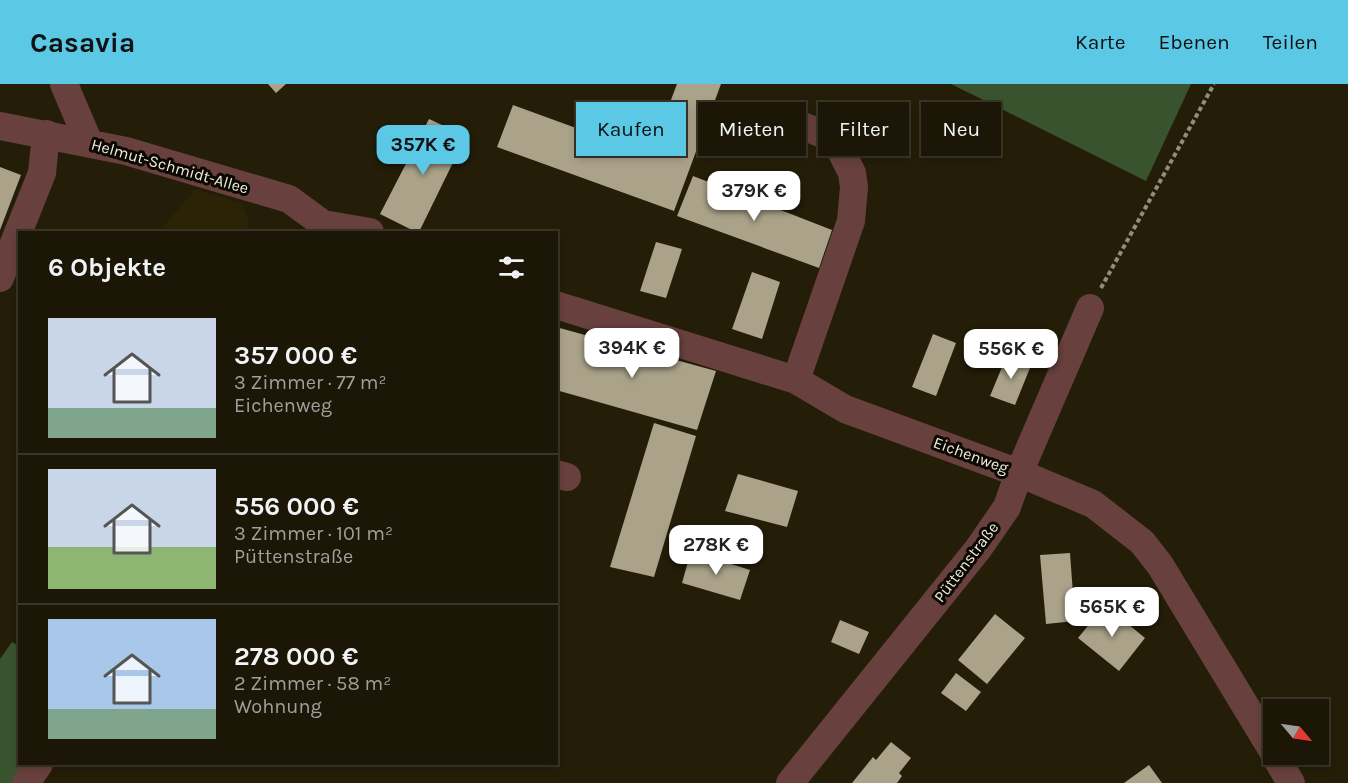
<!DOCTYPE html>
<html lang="de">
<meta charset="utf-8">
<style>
:root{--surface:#1b1606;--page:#241f10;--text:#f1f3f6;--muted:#a09f9b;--line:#393528;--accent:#5bc8e6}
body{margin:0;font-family:Karla,sans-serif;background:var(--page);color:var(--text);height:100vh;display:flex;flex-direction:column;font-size:22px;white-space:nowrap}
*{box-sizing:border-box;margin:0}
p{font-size:20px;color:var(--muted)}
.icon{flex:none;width:33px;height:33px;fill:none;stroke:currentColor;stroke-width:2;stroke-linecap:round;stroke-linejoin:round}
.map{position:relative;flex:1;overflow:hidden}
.panel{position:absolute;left:18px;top:147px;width:540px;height:534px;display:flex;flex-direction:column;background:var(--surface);border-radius:0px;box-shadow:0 3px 9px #0003,0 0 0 2px var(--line)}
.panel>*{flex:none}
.guide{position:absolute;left:576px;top:18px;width:570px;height:54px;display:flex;gap:12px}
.needle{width:39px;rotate:119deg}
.fabs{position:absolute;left:1263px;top:615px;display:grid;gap:12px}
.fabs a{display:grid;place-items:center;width:66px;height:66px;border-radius:0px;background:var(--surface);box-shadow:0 3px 9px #0003,0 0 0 2px var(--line);font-size:30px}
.price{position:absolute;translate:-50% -51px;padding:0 14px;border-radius:12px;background:#fff;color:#222;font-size:20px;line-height:39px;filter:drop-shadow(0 2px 3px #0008)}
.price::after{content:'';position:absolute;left:50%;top:36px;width:18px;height:14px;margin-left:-9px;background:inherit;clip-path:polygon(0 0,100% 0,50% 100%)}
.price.active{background:var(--accent);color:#111}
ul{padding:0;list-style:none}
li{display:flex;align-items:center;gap:18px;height:150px;padding:0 30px}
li+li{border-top:2px solid var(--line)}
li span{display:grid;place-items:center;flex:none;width:168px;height:120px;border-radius:0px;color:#555}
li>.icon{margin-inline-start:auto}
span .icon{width:72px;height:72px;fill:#fffc;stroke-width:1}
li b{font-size:26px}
h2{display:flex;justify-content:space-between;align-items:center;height:72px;padding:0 30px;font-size:26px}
.tag{padding:0 21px;border-radius:0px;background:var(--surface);box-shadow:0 3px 9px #0003,0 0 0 2px var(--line);font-size:21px;line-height:54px}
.tag.active{background:var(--accent);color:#111}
header{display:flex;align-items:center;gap:36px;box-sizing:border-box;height:84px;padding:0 30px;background:var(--accent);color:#111}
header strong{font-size:28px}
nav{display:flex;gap:33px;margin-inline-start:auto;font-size:21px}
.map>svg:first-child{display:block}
.built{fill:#2b2305}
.forest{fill:#3a532f}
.building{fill:#aaa289}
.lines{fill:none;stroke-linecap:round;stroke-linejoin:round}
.path{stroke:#938d7c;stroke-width:4;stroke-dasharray:4.5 3;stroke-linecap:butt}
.minor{stroke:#68403d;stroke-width:28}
.labels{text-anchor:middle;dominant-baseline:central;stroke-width:6;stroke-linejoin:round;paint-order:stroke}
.street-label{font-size:16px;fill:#f0ecdf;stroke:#0b0802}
</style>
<header>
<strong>Casavia</strong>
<nav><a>Karte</a><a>Ebenen</a><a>Teilen</a></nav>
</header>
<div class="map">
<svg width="1348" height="699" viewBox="0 0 1348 699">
<rect width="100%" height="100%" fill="#241d08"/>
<path class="built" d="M196,105L242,120L250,140L246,148H158Z"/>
<path class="forest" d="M951,0H1191L1146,97Z
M12,558L19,562L20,680H26L13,699H0V575Z"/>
<path class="building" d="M268,0H286L276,9Z
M677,0H721L674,127L497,63L513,21L650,71Z
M429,35L466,52L419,148H416L380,130Z
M0,83L21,91L0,146Z
M693,92L832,146L819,184L677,132Z
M656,158L682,165L666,214L640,207Z
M752,188L780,198L762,255L732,245Z
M556,243L716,287L697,346L556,306Z
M933,250L956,259L936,312L912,303Z
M1007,271L1032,279L1015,321L990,312Z
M654,339L696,352L654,493L610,483Z
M738,390L798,407L787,443L725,427Z
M691,467L750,486L740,516L682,499Z
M1070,469L1075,537L1046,540L1040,471Z
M1105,521L1145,554L1119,587L1078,554Z
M995,530L1025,554L987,600L958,576Z
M840,536L869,548L859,570L831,558Z
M956,589L981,608L966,627L941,609Z
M891,658L911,674L899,689L902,692L897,699H852L873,673L876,676Z
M1149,681L1162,699H1124Z"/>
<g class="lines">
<path class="path" d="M1101,204L1214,0"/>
<path class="minor" d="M64,0L89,59
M783,34L825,51L839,63L852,89L854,103L851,137L796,296
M0,42L126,67L289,115L323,140L327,148
M323,140L370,148
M0,194L42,89L46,50
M556,221L796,296L845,325L1019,389L1093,420L1142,458L1160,481L1274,669
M556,390L567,393
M1274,670L1291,699
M26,699L39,680
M790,699L978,465L1007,423L1019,389L1090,224"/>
</g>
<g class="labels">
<g class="street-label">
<text transform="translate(170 82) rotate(16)">Helmut-Schmidt-Allee</text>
<text transform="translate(971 371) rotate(20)">Eichenweg</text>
<text transform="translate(966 478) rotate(-53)">Püttenstraße</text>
</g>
</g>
</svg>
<div class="fabs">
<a><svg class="needle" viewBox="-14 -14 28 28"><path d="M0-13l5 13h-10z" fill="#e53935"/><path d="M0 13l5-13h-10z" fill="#a09f9b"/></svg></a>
</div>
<b class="price active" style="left:423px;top:92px">357K €</b>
<b class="price" style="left:754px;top:138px">379K €</b>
<b class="price" style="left:632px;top:295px">394K €</b>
<b class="price" style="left:1011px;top:296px">556K €</b>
<b class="price" style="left:716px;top:492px">278K €</b>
<b class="price" style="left:1112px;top:554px">565K €</b>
<div class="guide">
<a class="tag active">Kaufen</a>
<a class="tag">Mieten</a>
<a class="tag">Filter</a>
<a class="tag">Neu</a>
</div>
<section class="panel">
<h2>6 Objekte<svg class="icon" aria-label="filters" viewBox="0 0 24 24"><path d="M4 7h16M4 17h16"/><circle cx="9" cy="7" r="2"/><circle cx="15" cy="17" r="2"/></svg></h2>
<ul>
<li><span style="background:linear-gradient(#c9d6e8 75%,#7fa58c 0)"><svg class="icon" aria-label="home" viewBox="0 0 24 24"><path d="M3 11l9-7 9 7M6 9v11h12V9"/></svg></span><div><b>357 000 €</b><p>3 Zimmer · 77 m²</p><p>Eichenweg</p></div></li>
<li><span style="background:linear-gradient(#c9d6e8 65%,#8fb573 0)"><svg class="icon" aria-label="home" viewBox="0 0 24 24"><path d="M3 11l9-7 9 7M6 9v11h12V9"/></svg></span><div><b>556 000 €</b><p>3 Zimmer · 101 m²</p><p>Püttenstraße</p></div></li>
<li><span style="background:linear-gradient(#a9c7e8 75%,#7fa58c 0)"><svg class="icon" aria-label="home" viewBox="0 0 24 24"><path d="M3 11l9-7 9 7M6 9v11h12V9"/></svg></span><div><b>278 000 €</b><p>2 Zimmer · 58 m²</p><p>Wohnung</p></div></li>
</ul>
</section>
</div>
